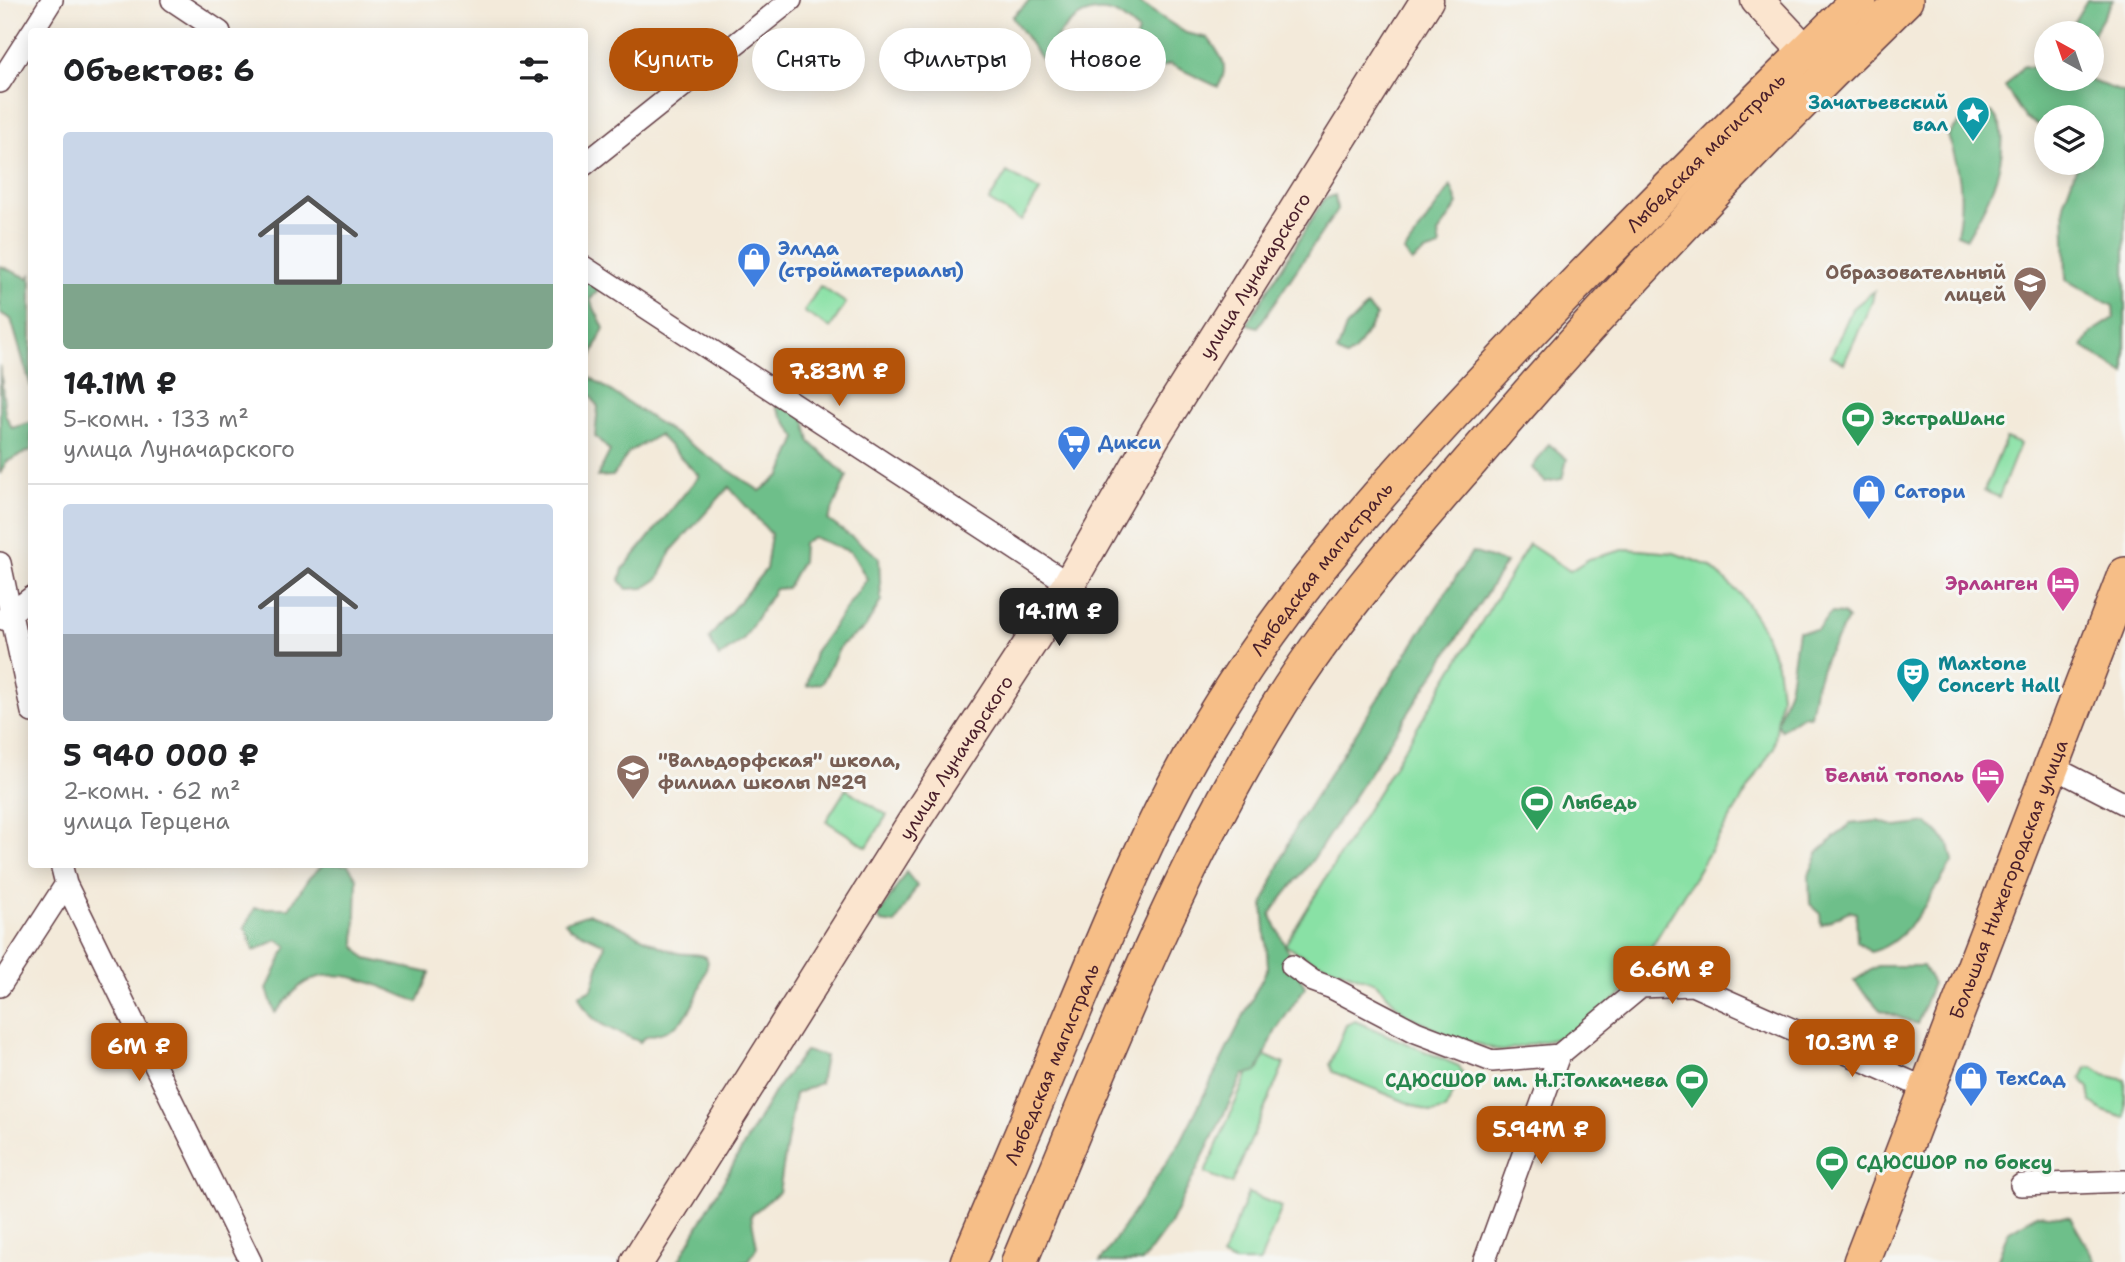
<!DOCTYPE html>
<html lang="ru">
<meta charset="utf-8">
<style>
:root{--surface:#fff;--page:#f2f2f2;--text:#202124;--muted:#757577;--line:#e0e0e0;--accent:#b45309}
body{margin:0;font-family:"Shantell Sans",sans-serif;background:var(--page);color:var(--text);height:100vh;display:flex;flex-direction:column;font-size:26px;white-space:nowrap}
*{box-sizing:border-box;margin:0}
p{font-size:23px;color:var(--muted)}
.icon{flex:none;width:38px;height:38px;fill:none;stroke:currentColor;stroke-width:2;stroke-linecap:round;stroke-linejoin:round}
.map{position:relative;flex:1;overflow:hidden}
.sheet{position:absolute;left:28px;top:28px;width:560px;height:840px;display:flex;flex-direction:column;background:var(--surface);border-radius:7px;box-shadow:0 4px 18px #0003}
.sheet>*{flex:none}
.top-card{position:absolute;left:609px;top:28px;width:665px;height:63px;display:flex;gap:14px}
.needle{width:46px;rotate:320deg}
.controls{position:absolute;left:2034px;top:21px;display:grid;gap:14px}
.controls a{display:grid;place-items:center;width:70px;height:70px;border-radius:50%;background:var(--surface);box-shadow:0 4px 18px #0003;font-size:35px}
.price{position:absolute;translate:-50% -60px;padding:0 16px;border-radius:14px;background:var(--accent);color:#fff;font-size:23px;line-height:46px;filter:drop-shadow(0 2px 4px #0008)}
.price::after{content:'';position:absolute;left:50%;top:42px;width:21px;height:16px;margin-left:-10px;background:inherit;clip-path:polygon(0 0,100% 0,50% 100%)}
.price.on{background:#222;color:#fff}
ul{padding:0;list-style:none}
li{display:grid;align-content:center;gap:14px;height:371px;padding:0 35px}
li+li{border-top:2px solid var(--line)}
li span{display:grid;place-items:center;height:217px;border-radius:7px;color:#555}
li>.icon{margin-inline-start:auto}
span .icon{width:126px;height:126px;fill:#fffc;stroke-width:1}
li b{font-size:30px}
h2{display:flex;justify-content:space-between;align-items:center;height:84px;padding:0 35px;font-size:30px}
.pill{padding:0 24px;border-radius:32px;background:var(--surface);box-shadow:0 4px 18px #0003;font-size:24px;line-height:63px}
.pill.on{background:var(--accent);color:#fff}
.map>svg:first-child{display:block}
.green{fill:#89e1a5;stroke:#6a8068;stroke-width:2}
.forest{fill:#6ebf8a;stroke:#5c6f5a;stroke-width:2}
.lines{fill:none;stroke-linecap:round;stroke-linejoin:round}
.minor-casing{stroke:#633d45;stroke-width:24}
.secondary-casing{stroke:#633d45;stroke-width:35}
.primary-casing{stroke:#633d45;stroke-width:38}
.minor{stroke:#fff;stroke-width:21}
.secondary{stroke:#fbe5cf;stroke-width:32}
.primary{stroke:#f6be87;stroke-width:35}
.labels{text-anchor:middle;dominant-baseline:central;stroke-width:6;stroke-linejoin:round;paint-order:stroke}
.culture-label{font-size:19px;font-weight:bold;fill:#0d838f;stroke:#f6f6f2;text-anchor:end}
.street-label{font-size:19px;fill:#4a1f2b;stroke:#f6f6f2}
.shop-label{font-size:19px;font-weight:bold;fill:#366cbe;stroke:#f6f6f2;text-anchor:start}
.education-label{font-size:19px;font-weight:bold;fill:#785e54;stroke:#f6f6f2;text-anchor:end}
.leisure-label{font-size:19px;font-weight:bold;fill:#27864d;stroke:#f6f6f2;text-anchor:start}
.hotel-label{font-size:19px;font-weight:bold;fill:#b23c85;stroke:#f6f6f2;text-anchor:end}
</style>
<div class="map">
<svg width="2125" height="1262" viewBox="0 0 2125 1262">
<rect width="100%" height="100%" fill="#f6f6f2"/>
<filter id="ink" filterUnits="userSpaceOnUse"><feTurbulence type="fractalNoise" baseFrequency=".0143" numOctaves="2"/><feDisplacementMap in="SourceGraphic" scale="14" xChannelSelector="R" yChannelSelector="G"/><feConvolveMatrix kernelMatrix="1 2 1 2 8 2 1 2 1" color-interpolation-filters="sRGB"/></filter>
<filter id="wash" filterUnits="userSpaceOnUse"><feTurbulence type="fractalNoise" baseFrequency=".00686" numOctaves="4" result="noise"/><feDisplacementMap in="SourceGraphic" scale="28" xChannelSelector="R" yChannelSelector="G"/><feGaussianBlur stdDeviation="1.57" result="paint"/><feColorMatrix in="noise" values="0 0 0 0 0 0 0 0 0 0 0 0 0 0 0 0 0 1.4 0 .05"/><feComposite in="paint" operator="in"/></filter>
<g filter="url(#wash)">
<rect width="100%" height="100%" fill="#f3eada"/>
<path class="green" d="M1007,172L1040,191L1021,221L989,201Z
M820,286L846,303L830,328L804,312Z
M1874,291L1872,302L1844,363L1831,356L1852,309Z
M2006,438L2020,444L1999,497L1984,491Z
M1529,544L1570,571L1589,559L1627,549L1674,553L1710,566L1741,595L1762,627L1777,664L1781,695L1774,747L1623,993L1566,1036L1502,1051L1444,1034L1405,1014L1376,983L1309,959L1285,945Z
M846,789L887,815L867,847L826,821Z
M1355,1021L1459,1066L1463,1075L1445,1110L1432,1113L1333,1072L1330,1064L1346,1025Z
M1257,1052L1284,1064L1232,1184L1205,1173Z
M2093,1067L2105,1075L2125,1080V1118L2103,1111L2091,1102L2089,1088L2081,1078L2086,1068Z
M1248,1193L1282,1207L1260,1262H1235L1222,1257Z"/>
<path class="forest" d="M1030,0H1135L1186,33L1208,38C1221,56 1231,66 1218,87L1170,64L1151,71L1132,51L1138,31C1131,25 1120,14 1110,12C1077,4 1057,36 1041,59L1012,17Z
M2087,0H2113L2091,38V33H2067Z
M2023,66L2046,70V79H2086L2125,93V374L2083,347L2091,333L2114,318L2113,306L2066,280L2064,201L2078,163H2091V117H2046V128L2026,119L2005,87Z
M1992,112C1995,117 2002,124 2002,131C2006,169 1985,207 1967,238L1957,234C1964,197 1961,171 1948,136L1968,113Z
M1451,186L1458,204L1438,234L1440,247L1425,252L1412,262L1404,252Z
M1335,195L1337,210L1258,327L1247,324L1324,199Z
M0,266L28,278L31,275V387L11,319L0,313Z
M585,271L594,277L598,290L590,300L604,328L585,371Z
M1367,306L1377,316L1355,351L1346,357L1337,352L1346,327Z
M0,365L5,414L12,428L32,422L31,450L6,462L0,474Z
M584,373L760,491L781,475L797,438L776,407L778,401L805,419L810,442L847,476L828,520L879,557L881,601L865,628L841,645L822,683L807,686L815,652L867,579L851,552L813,537L803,543L802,561L787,588L775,589L743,640L719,657L709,638L766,569L771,534L729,487L671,551L659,578L644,588L627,589L620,580L623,569L699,476L659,435L629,452L613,476L597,477L610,451L595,436L598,407L589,393L585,392Z
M1549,444L1567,459L1562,479L1545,482L1532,468Z
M1472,552L1506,563L1314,858L1270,914L1305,987L1275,1032L1258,1071L1243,1075L1170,1224L1142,1262H1100L1181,1141L1268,967L1263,904L1295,828Z
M1831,613L1843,614L1848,619L1825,659L1815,688L1810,716L1803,715L1781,730L1777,723L1790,685L1798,631L1817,630Z
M1878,821L1897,827L1928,823L1949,844L1953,861C1933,892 1908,944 1870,952L1857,941L1856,913L1849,911L1821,925L1820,913L1810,904L1809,875L1819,851L1850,824Z
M324,864L348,865L357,879L355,946L366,959L430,973L418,1002C384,989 342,963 306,982C295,988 284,1004 275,1013L267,989L287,946L277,940L254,951L245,927L255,908H289L309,878Z
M906,872L917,886L895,924L881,922L878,917Z
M589,914C620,923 645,941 674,952C685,956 695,952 706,957L708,962C700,986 695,1016 670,1029C659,1036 649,1032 640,1042C613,1029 589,1026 579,995L592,989L605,944L570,928L565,922Z
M1877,966H1923L1933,983L1917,1024L1880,1010L1854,981Z
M805,1051L825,1056L820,1083L795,1094L779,1192L751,1215L757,1247L748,1262H678L774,1092Z
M2038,1214L2070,1217L2096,1262H1997L2008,1232Z"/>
</g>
<g filter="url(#ink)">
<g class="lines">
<g class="minor-casing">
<path id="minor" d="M172,0L220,32
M32,32L52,0
M0,82L32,32
M584,165L791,0
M584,267L1069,584
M0,563L32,712
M3,619L32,597
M2051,766L2125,804
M61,864L66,884L251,1262
M1292,966L1313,981L1332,988L1416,1032L1492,1061L1559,1055L1641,987L1692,985L1927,1089
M0,986L66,884
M2021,1185L2125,1181
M1484,1262L1559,1055"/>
</g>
<g class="secondary-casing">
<g id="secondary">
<path d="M1757,0L1806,52L1825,67"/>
<path id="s1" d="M637,1262L916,818L1069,584L1156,433L1427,0"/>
</g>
</g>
<g class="primary-casing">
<g id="primary">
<path id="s2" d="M968,1262C1004,1178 1040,1093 1075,1008C1113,917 1151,823 1201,738C1286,592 1400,468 1516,346C1628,228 1743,114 1859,0"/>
<path d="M1019,1262C1099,1073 1172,877 1281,702C1338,611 1410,531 1480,450C1615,293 1756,144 1905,0"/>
<path id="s3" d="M1861,1262L2125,575"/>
</g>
</g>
<use href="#minor" class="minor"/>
<use href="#secondary" class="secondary"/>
<use href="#primary" class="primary"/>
</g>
</g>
<defs>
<g id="sight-pin" transform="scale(1.75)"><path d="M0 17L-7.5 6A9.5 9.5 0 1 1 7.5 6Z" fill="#0f9aa8" stroke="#f6f6f2"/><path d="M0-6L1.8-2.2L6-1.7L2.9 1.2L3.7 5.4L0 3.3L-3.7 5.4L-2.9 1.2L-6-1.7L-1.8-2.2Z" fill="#fff"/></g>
<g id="shop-pin" transform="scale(1.75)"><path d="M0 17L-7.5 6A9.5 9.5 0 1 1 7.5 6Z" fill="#3f7fe0" stroke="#f6f6f2"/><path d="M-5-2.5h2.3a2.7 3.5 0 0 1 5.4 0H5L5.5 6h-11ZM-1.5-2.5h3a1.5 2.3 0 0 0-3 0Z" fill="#fff"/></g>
<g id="university-pin" transform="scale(1.75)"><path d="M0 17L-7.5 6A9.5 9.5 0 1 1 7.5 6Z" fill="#8d6e63" stroke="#f6f6f2"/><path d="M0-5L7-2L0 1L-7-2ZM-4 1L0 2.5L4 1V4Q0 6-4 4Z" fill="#fff"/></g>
<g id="stadium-pin" transform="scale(1.75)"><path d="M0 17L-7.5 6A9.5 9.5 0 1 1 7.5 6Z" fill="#2e9e5b" stroke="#f6f6f2"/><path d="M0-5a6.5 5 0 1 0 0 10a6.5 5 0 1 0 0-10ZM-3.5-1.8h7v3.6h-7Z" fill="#fff"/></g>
<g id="supermarket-pin" transform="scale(1.75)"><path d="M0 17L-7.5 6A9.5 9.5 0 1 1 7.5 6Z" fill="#3f7fe0" stroke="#f6f6f2"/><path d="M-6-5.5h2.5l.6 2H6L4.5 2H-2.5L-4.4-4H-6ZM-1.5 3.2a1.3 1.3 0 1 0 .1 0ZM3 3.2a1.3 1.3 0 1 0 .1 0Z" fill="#fff"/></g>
<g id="hotel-pin" transform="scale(1.75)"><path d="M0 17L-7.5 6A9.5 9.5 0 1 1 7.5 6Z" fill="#d1479c" stroke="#f6f6f2"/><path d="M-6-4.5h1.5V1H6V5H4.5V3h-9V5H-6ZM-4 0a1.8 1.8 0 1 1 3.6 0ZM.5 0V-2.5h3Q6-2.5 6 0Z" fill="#fff"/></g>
<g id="theatre-pin" transform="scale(1.75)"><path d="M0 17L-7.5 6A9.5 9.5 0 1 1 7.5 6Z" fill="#0f9aa8" stroke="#f6f6f2"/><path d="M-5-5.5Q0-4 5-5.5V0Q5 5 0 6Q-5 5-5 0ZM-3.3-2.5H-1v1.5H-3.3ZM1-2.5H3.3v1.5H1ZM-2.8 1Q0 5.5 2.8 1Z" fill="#fff"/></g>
<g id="school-pin" transform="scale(1.75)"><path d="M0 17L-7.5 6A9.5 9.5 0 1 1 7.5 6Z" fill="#8d6e63" stroke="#f6f6f2"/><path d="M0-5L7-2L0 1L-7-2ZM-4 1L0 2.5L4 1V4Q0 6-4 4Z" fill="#fff"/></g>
</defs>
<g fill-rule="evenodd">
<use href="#sight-pin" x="1973" y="113"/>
<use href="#shop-pin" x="754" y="259"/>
<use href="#university-pin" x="2030" y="283"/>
<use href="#stadium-pin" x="1858" y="418"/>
<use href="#supermarket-pin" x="1074" y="442"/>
<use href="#shop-pin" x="1869" y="491"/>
<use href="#hotel-pin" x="2063" y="583"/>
<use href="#theatre-pin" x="1913" y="674"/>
<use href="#school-pin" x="633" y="771"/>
<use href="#hotel-pin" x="1988" y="775"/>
<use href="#stadium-pin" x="1537" y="802"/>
<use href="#shop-pin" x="1971" y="1078"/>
<use href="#stadium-pin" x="1692" y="1080"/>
<use href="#stadium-pin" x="1832" y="1162"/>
</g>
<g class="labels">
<g class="culture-label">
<text x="1948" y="102">Зачатьевский<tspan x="1948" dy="22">вал</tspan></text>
<text x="1938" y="663" text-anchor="start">Maxtone<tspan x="1938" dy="22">Concert Hall</tspan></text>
</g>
<g class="street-label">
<text stroke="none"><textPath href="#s2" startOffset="1349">Лыбедская магистраль</textPath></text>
<text stroke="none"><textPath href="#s1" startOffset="1164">улица Луначарского</textPath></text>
<text stroke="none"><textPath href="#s2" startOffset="782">Лыбедская магистраль</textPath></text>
<text stroke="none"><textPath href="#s1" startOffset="597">улица Луначарского</textPath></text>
<text stroke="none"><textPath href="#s3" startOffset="410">Большая Нижегородская улица</textPath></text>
<text stroke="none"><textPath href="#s2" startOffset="215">Лыбедская магистраль</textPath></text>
</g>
<g class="shop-label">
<text x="778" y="248">Эллда<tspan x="778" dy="22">(стройматериалы)</tspan></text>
<text x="1098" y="442">Дикси</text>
<text x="1894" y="491">Сатори</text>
<text x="1996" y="1078">ТехСад</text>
</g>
<g class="education-label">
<text x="2006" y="272">Образовательный<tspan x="2006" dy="22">лицей</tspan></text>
<text x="658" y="760" text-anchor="start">"Вальдорфская" школа,<tspan x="658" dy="22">филиал школы №29</tspan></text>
</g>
<g class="leisure-label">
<text x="1882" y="418">ЭкстраШанс</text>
<text x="1562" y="802">Лыбедь</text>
<text x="1668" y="1080" text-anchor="end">СДЮСШОР им. Н.Г.Толкачева</text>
<text x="1856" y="1162">СДЮСШОР по боксу</text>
</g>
<g class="hotel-label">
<text x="2038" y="583">Эрланген</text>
<text x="1964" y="775">Белый тополь</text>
</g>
</g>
</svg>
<div class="controls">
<a><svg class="needle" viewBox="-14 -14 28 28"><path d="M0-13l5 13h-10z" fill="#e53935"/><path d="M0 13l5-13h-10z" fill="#757577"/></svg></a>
<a><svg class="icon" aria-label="layers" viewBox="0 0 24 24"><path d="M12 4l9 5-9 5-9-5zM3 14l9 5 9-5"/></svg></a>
</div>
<b class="price" style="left:839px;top:408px">7.83M ₽</b>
<b class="price on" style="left:1059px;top:648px">14.1M ₽</b>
<b class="price" style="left:1672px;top:1006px">6.6M ₽</b>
<b class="price" style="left:1852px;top:1079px">10.3M ₽</b>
<b class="price" style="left:139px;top:1083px">6M ₽</b>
<b class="price" style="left:1541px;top:1166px">5.94M ₽</b>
<div class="top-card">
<a class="pill on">Купить</a>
<a class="pill">Снять</a>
<a class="pill">Фильтры</a>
<a class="pill">Новое</a>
</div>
<section class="sheet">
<h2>Объектов: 6<svg class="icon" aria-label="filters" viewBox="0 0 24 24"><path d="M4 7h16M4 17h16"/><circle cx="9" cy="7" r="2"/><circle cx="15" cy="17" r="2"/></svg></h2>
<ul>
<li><span style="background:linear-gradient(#c9d6e8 70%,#7fa58c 0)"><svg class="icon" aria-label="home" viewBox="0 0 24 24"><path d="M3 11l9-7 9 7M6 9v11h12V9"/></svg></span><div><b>14.1M ₽</b><p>5-комн. · 133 m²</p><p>улица Луначарского</p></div></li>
<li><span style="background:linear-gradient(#c9d6e8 60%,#9aa5b1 0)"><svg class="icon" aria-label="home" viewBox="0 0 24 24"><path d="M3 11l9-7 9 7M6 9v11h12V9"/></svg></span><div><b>5 940 000 ₽</b><p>2-комн. · 62 m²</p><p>улица Герцена</p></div></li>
</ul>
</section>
</div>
